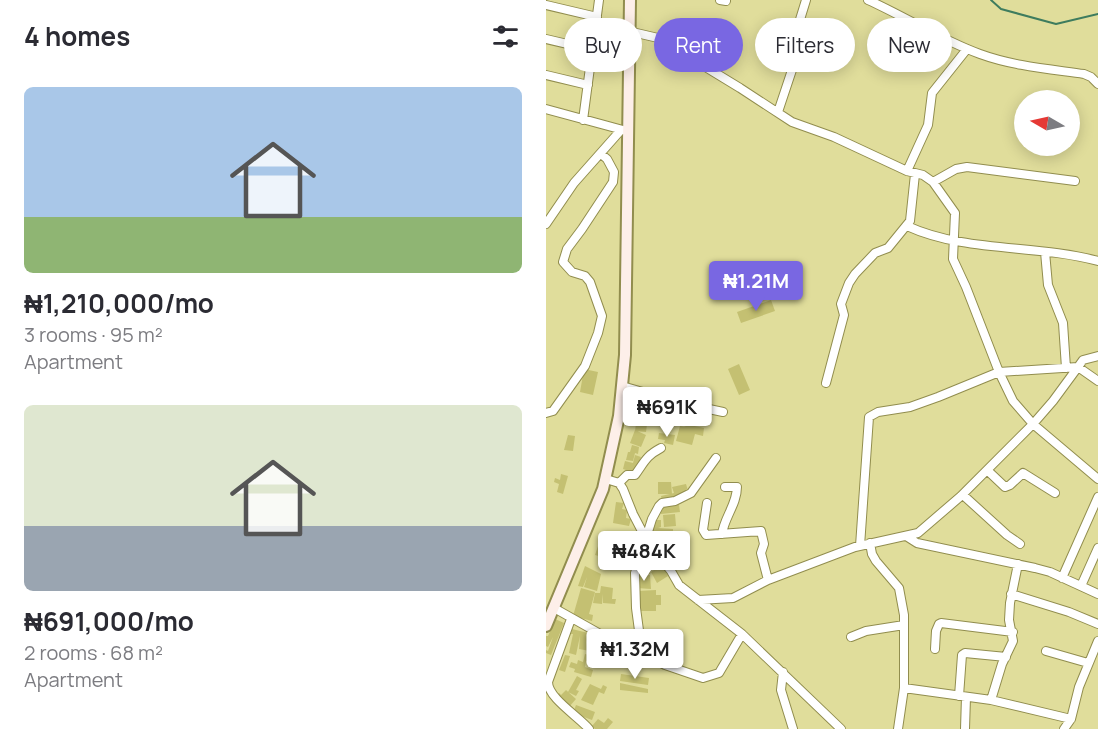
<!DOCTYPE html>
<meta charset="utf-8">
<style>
:root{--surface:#fff;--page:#f7f7f7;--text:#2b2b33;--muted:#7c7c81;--accent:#7967e2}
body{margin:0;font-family:Manrope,sans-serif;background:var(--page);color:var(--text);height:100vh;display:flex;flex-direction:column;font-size:22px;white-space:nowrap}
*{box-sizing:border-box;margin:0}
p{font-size:20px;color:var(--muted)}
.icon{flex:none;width:33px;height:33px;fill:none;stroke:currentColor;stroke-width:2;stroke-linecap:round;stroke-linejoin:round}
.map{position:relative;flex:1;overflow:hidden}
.side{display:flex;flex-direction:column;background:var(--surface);width:546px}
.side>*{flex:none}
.banner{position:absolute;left:18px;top:18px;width:444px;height:54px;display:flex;gap:12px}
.needle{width:39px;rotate:279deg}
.tools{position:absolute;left:468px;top:90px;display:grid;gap:12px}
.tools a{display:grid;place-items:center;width:66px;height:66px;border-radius:50%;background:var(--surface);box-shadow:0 3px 15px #0003;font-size:30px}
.price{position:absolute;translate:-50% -51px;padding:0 14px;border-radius:6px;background:#fff;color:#222;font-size:20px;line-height:39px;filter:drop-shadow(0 2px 3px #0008)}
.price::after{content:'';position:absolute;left:50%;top:36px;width:18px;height:14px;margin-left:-9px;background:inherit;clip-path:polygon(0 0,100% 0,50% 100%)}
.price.active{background:var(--accent);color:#fff}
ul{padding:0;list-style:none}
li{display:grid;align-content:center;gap:12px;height:318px;padding:0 24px}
li span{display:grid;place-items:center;height:186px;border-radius:9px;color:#555}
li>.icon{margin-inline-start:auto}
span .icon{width:108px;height:108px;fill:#fffc;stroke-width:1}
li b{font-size:26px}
h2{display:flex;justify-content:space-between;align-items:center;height:72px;padding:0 24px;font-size:26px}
.tag{padding:0 21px;border-radius:27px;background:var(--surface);box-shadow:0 3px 15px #0003;font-size:21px;line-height:54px}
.tag.active{background:var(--accent);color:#fff}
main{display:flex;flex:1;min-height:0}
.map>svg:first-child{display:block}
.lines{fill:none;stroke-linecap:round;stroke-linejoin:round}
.stream{stroke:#3e7c5e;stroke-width:2}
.building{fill:#c4c072}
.minor-casing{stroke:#918d4e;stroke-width:10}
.secondary-casing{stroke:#918d4e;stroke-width:14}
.minor{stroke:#fff;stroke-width:8}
.secondary{stroke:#fdefe9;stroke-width:10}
</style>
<main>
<section class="side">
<h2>4 homes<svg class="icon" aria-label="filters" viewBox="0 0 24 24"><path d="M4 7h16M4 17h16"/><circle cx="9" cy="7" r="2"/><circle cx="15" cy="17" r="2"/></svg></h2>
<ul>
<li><span style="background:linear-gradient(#a9c7e8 70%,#8fb573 0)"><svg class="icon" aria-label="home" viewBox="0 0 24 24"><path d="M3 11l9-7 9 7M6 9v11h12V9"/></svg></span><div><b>₦1,210,000/mo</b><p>3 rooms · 95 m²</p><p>Apartment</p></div></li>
<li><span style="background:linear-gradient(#dfe7d0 65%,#9aa5b1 0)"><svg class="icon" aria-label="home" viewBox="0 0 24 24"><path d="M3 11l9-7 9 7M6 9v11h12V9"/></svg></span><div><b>₦691,000/mo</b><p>2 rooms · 68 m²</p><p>Apartment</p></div></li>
</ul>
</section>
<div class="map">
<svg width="552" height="729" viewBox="0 0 552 729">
<rect width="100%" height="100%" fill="#e0dd9b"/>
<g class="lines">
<path class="stream" d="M445,0L455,9L510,24L552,14"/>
</g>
<path class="building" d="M225,300L229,311L195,323L191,312Z
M193,364L204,390L193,395L182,369Z
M38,369L52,372L47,395L34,392Z
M120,408L139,411L137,419L119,416Z
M91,416L102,417L100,432L89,431Z
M135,420L140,422L139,424L158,428L157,436L149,434L146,445L130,441L134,426L140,427L134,424Z
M89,430L100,435L95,447L84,443Z
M113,433L129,435L127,445L118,443L119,440L112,439Z
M22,435L29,436L27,451L18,450Z
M86,445L93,447L92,454L89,453L87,461L80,460L82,452H84Z
M89,455L95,457L89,473L77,469L79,461L87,463Z
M15,474L22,476L17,494L11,492L13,484L8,482L9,478L14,480Z
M112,482H125L126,494H112Z
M140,484L143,494L116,501L115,496L128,493L126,487Z
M70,502L78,503L76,509L81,510L80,518L85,519L83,526L67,523Z
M133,505L134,512L115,514L114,506Z
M129,514L130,526L118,527L117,515Z
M107,520H115V527L112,528L127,529V537L116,536V542L106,541Z
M54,540L67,545L63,554L55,551L53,556L49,555Z
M95,554L107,556L104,574L92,572Z
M116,565L122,576L111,583L105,572Z
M39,566L55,574L51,591L38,587L41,577L37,587L32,586Z
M92,574L104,575L105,589L91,588Z
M55,586L67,588L66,599H70L69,604L57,603V594L56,604L47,603L49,593H54Z
M35,588L49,592L43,614L47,615L46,621L27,616Z
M110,590V595H115V605H110V611H92V591Z
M9,619L18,623L5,655L0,653V650L2,651L7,637L2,647L0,646V636H2Z
M26,629L42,633L40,646L43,635L48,637L44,651L33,649L34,636L30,655L23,653L27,634H25Z
M47,643L63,646L60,660L47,658Z
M39,654L47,656L45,663L40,661L39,667L47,670L45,677L28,672L29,669L23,667L25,662L31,664L32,660L37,662Z
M19,655L24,656L19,672L13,670Z
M75,674L103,678L102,685L74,681Z
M31,676L36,679L30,690L33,691L30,696L22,692Z
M74,683L102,689V693L74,690Z
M44,684L55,689L57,685L61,687L58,694L53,692L47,705L35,700Z
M20,690L30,699L23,707L10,696L13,693L15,695Z
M30,705L49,712L46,720L27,713Z
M62,718L67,722L61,729H49L46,726L52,719L58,723Z"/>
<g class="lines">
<g class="minor-casing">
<path id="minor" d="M174,0L180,1
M322,0C360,17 395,40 434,54C467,66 503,69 538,74L545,77L552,84
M0,5L51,17
M82,31L112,38L194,88L246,122L288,137L361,171L377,175L387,182L409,213L407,259L420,287L453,372L467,401L487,424L552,479
M0,39L47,50L58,44H82
M0,75L42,85
M0,109L77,130
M232,112L247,67L252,26L260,0
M37,120L53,0
M361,171L382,125L386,93L421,49
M387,182L410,169L421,167L529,181
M0,224L28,183L75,130
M361,226C420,253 490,244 552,261
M499,252L502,285L517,323L520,368
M280,383L298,315L295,304L303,283L309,274L329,253L342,248L364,221L369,174
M76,386L135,403L177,412
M0,413L7,411L39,366L52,333L56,316L44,282L39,276L26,272L17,262L21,249L36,229L67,182L68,172L61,159L55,154
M441,470L459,487L464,485L477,473L509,493
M60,479L73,483L77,489L87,514L100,539L125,571L133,585L196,634L295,729
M73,483L81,475H89C99,461 100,456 115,448
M417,495L461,535L474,544
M161,503L157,530L160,535L215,531L218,544L215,553L222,580
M176,534C178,518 191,504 191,487H179
M360,536L371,543L489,568L504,572L552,594
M324,543L326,554L330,561L353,588L358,615V688L352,729
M314,546L323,417L332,412L364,407L392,397L453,372L532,367L537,360L552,356
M516,578L552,497
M535,586L552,548
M465,594L523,612L552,624
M152,600L187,598L222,580L309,547L372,533L415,496L487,424L507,401L532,367L552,381
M8,608L56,635L96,653L119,665L157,678L173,673L196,634
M25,619L2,682C2,698 32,716 43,729
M305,637L320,631L358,625
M389,649L390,631L393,624L395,623L467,632
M500,651L542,663
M96,653L90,608L89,573L106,519L113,506L116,503L129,501L145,493L170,458
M237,672L235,690L247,729
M358,688L445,700L525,719
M413,696L416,655L419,653L460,657
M445,700L456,664L467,641L463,620L464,603L472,564
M419,729L420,697
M518,729L525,719L533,687L552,641"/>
</g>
<g class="secondary-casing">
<path id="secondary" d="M0,626L57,489L73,416L79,355L84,0"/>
</g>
<use href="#minor" class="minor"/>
<use href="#secondary" class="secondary"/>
</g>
</svg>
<div class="tools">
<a><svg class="needle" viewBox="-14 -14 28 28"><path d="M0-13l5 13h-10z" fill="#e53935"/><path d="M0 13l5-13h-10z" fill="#7c7c81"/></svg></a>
</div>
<b class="price active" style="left:210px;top:312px">₦1.21M</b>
<b class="price" style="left:121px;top:438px">₦691K</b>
<b class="price" style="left:98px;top:582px">₦484K</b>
<b class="price" style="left:89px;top:680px">₦1.32M</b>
<div class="banner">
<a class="tag">Buy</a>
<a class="tag active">Rent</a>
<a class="tag">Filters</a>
<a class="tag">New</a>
</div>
</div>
</main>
